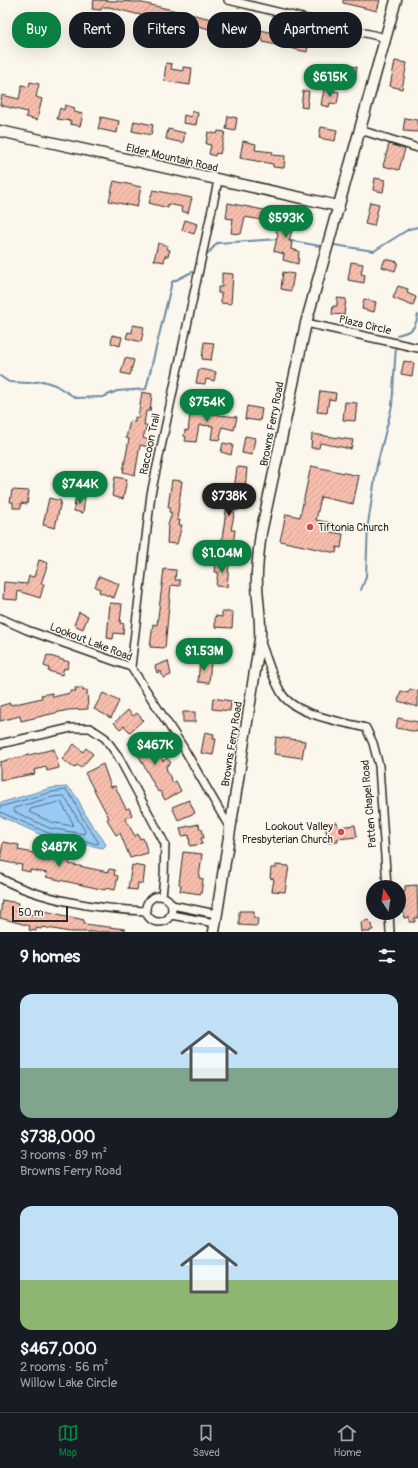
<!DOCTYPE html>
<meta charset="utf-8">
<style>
:root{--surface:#171b24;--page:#242831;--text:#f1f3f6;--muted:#9ea1a6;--line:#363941;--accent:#0b8043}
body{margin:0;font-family:Pangolin,sans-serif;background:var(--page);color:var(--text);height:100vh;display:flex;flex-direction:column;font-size:15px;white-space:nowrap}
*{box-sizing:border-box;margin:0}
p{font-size:13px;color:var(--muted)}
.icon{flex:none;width:22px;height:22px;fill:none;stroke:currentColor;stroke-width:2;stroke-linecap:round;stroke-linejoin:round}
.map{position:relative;height:932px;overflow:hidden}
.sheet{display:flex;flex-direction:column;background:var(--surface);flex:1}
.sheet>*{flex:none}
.banner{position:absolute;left:12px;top:12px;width:394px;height:36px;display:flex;gap:8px}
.needle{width:26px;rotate:348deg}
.buttons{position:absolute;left:366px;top:880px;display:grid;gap:8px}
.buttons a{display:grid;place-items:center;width:40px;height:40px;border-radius:50%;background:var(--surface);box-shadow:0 4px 16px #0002;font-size:20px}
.scale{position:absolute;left:12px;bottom:10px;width:56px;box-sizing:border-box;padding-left:4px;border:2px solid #2b2b2b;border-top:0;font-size:11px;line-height:14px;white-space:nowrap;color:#2b2b2b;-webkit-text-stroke:3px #fbf7ec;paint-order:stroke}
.price{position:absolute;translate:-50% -34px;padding:0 9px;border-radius:14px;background:var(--accent);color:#fff;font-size:13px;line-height:26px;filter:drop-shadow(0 1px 2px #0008)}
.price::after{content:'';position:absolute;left:50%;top:24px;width:12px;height:9px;margin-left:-6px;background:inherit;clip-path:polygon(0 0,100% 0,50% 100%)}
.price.on{background:#222;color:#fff}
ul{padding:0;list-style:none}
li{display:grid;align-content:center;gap:8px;height:212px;padding:0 20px}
li span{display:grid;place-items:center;height:124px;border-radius:12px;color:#555}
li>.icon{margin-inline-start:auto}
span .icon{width:72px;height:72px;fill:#fffc;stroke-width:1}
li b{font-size:17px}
h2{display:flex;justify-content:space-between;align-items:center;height:48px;padding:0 20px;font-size:17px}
.tag{padding:0 14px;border-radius:16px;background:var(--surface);box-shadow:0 4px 16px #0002;font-size:14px;line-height:36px}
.tag.on{background:var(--accent);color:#fff}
.tabs{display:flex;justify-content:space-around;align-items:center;height:56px;border-top:1px solid var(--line);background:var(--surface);font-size:11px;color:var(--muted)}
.tabs a{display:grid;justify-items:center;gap:2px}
.tabs .on{color:var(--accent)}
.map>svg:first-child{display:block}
.water{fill:#97caf4;stroke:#6c8aa4}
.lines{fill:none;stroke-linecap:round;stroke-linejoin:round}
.shore{stroke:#566b7b;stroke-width:1}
.stream{stroke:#6c8aa4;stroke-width:2}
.building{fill:url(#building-hatch);stroke:#2b2b2b}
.street-casing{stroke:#2b2b2b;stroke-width:10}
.secondary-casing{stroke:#2b2b2b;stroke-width:13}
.street{stroke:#fbf7ec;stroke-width:7}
.secondary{stroke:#fbf7ec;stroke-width:10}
.poi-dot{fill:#d1495b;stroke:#fbf7ec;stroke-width:1.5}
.labels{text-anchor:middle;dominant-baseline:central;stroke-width:3;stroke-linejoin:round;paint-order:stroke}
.street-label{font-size:11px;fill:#2b2b2b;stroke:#fbf7ec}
.poi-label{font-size:11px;fill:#2b2b2b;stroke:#fbf7ec;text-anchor:start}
</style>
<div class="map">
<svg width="418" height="932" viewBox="0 0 418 932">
<defs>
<pattern id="building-hatch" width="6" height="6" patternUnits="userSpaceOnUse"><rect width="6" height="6" fill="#f7beac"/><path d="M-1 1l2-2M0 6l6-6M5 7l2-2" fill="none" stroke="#d4a394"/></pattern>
</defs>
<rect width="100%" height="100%" fill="#fbf7ec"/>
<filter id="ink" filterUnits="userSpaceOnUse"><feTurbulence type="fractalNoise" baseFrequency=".025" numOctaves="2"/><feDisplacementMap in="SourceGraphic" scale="8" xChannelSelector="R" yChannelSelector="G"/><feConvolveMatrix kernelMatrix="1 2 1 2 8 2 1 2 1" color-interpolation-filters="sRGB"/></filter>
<g filter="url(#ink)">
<path class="water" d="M67,787C78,794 81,808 88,819C93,828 102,836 106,845L103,848L46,837L0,816V803L51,788Z"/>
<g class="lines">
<path class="shore" d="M64,796L85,831L84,834L49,828L13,811L14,808L53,797Z
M61,802L73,823L72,826L51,822L29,812L31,809Z
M0,807L52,792L66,790L73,799L83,819L99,843L96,844L80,839L48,833L0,812"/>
<path class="stream" d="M287,240L320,246
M334,245L374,251L409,229L418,227
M206,256L217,243L279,239
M397,335C412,331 415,330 418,315
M0,376L9,382L28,383L43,381L55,385L76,398L103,397L117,391L146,389L172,282L192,272
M361,590L366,577L368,524L377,465L392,406L396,346"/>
</g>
<path class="building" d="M94,0L138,2L233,24L232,26L265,31L309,42L307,52L263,42V39L244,38L242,45L234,42L235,36L180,21L178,26L162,24V18L136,14L109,7H102L101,10L92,9Z
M343,0H380L377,11L343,3Z
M395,61L407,63L402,89L390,86Z
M166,63L172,64L171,69L183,71V67L192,68L190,85L164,81Z
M341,65L357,67L355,78L340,75Z
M30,82L39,84L36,97L42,99L37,120L26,117L27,112L0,105L2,95L19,99L22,85L29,87Z
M324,89L339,92L337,104L330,103L329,107L321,105Z
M303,91H309L307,108L301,107Z
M65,105L75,108L74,112L83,114L80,126L70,124L71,121L57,119L60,108L64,110Z
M192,111L198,113L196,125L183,123L184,115L191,117Z
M228,116L237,118L235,131L226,129Z
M101,117L119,121L117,133L98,129Z
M405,118L418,120V132L403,131Z
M134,121L153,125L151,135L132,131Z
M321,127L337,130L335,141L319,138Z
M168,129L185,133L183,143L166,139Z
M218,131L225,132L220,154L216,153L215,156L209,154L211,145L206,144L208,132L217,134Z
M243,141L256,144L255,150L273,152L272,155L285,156L284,168L273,167V164L240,158Z
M389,144L405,149L399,170L383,166Z
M375,178L385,180L383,192L373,190Z
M114,181L141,187L137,207L109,201Z
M153,190L192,198L188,213L181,211L182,207L168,204V208L149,203Z
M370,202L379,204L374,226L365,224Z
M228,203L269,211L267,221L245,217L241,234L231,233L233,219L226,218Z
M281,213L296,217L289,241L292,242L291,249L299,251L298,264L283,260L284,254L274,251L278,233L276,232Z
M185,220L197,224L194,234L182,230Z
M158,243L168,246L167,249L170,250L168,256H165L164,262L154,260Z
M385,259L398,262L395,271L382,267Z
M351,262L363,264L361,274L365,275L364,283L348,280Z
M283,272L294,274L291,291L281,289Z
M222,273L233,274L231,304L221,303V293H218V287H222Z
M398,286L408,289L407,293L416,297L413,306L393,298Z
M337,298L346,299L344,315L332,314L333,306H337Z
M364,299L376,302L374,312L362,309Z
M133,325L144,327L141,342L126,338L128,332L132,333Z
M112,335L122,337L120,346L111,343Z
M204,342L214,343L211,360L202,359Z
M125,358L134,360L130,375L121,373Z
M404,361L414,363L412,376L401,374Z
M199,369L216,372L214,381L206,379L205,384L196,383Z
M320,391L336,393L335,400L329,399L327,413L317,412Z
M142,392L152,394L150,411H146L144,425H147L143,438L151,441L149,447L140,445L135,475L123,472L129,439L126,438L130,421L135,422V417L138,418Z
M192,400L202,401L200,411L204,412L203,413L237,417L234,430L222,427L220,440L211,439L213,426L199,425L196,442L185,441L186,437L184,436L185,430L188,431Z
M345,402L357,403L355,421L343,420Z
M247,406L262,409L260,421L245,419Z
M312,434L353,440L351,449L320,443L319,448H311Z
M245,436L255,438L252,455L242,453Z
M223,443L233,445L231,455L221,452Z
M311,466L359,476L353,504L321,497L316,520L332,523L330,532L343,534L341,548L337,547L336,553L280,541L286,514L300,517Z
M237,467L247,468L245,489H242L238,511L235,510L231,530H235L232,553L215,551L214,557L203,555L204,543L221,546L228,497L233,498Z
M115,477L127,479L123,499L112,496Z
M172,480L182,481L177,520H180L179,525H182L177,544L167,543L168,525L172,513L169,512L170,507H168Z
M12,490L29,491L27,504L21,503V508H13V502H10Z
M78,497H85L83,513L74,511L75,500L78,501Z
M49,498L61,501L55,528L43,525Z
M39,560L48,563L41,584H44L40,598L18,591L17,600L3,599L4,582L27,584L29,576L34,577Z
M216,563L229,564L227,587L216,586L218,572H215Z
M164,569L176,570L175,580H180V586L171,585L165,648L150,647L153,624L157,625Z
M99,576L119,584L114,598L99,592L100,589L95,587Z
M110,603L122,604L120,623L124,624L123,634L114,633L113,639L107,638Z
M79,612L88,616L83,629L74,625Z
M222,612H233L232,628L215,627V616L222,617Z
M47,655L69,662L67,669L64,668L62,675L48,671L49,668L44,666Z
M200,660L211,661L209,683L198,682Z
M168,661L171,675L163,678L161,671L157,673L155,666Z
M75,688H83V691L87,690L88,709L68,710L21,721L20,716L0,721V706L10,703L11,705L42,698L41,695L52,693L53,697L70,693V691H76Z
M410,689L418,691V707L398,701L401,691L408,693Z
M103,693L119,701L111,718L94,709Z
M213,698L231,701L230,711L212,709Z
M128,710L133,716L137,713L143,720L130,732L124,726L120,729L114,723Z
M183,712H195V722H183Z
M398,718L418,722V732L396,728Z
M205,732L214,734L213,739H216L213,755L201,753Z
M145,733L163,761L167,758L171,763L166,766L167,771L173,783L176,781L181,791L165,800L160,791L158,792L135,749L133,750L128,743Z
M276,737L305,741L302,758L274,754Z
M74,744L83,752L86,748L93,754L81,768L77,765L74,768L62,759Z
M54,749L59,768L47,771L46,767L34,770L35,774L0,780V762Z
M103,764L111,787L115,786L126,809L129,808L132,815L125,819L135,836L138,834L140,839L143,838L148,853L130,858L120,833L116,835L111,827L107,819L109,818L85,773Z
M189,800L195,813L178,820L172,807Z
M337,822L338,827L355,825L357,837L337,839L338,842L328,843L325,824Z
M199,824L200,829H202L204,838H201L202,844L190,846L189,835L182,836L180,828Z
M3,842L19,845L18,850L70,860L69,864L108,872L109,869L115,870L114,875L118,876L115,890L106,888L105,890L46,877L47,873L30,870V872L21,870L22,865L0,861Z
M183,852L202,854L199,878L203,879L201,894L180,891L181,885L179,884Z
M132,865L145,867L143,884L138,883L137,890L128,889Z
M276,865L289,866L285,892L272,891L274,879L270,878L271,868H276Z
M417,885L418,918H415V922H409V917L404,918L401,892H405V886Z
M2,900L18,903L16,912L35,915L36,909L84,920V924L125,929V932H70L42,927L41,929L36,928V931L29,930L30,926L0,918Z
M239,911H254V918H258L257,926L239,925Z
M369,920L370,924H372L373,930H370V932H362L361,922Z"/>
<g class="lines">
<g class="street-casing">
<path id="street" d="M228,0L386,38
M360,130L418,148
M306,323L418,348
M0,618L27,630L131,667L183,747L231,830
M260,640C267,658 272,678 282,694C295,715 343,722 366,728L373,743L379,766L387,887
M131,667L151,494L218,181
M0,744L71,728H90L105,738L118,756L165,844L164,877L162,896
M0,878C40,900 99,909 145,911
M146 909a13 13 0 1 1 26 0a13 13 0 1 1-26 0Z
M172,905L216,914
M389,913L390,932
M171,915L215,923"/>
</g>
<g class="secondary-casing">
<path id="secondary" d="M0,131L338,206
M214,932L260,639C261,621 258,604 257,586C256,568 259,550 261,533L306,323L396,0"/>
</g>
<use href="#street" class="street"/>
<use href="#secondary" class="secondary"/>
</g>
</g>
<g class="poi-dot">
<circle cx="310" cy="527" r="4"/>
<circle cx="341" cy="832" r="4"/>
</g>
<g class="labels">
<g class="street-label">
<text transform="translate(172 158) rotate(13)">Elder Mountain Road</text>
<text transform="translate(365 325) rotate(13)">Plaza Circle</text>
<text transform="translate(272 424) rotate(-79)">Browns Ferry Road</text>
<text transform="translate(150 444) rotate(-78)">Raccoon Trail</text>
<text transform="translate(91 642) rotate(21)">Lookout Lake Road</text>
<text transform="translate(232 744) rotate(-81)">Browns Ferry Road</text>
<text transform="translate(369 804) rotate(-95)">Patten Chapel Road</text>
</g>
<g class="poi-label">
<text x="318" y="527">Tiftonia Church</text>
<text x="333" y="826" text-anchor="end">Lookout Valley<tspan x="333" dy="13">Presbyterian Church</tspan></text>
</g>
</g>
</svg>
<div class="buttons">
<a><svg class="needle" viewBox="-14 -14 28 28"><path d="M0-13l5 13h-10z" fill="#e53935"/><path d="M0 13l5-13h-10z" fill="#9ea1a6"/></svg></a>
</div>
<div class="scale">50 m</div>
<b class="price" style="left:330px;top:98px">$615K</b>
<b class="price" style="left:286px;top:239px">$593K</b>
<b class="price" style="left:207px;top:423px">$754K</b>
<b class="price" style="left:80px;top:505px">$744K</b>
<b class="price on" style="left:229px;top:517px">$738K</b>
<b class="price" style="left:222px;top:574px">$1.04M</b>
<b class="price" style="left:204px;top:672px">$1.53M</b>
<b class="price" style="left:155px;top:766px">$467K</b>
<b class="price" style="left:59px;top:868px">$487K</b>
<div class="banner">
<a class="tag on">Buy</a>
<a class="tag">Rent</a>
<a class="tag">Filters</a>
<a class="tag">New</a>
<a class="tag">Apartment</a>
</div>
</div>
<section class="sheet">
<h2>9 homes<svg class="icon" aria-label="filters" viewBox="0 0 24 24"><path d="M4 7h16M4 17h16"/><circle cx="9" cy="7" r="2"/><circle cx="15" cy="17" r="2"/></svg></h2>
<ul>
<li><span style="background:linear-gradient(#bfe0f5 60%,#7fa58c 0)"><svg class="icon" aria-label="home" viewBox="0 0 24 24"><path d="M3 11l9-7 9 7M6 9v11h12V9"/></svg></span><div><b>$738,000</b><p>3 rooms · 89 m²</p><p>Browns Ferry Road</p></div></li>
<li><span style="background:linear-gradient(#bfe0f5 60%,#8fb573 0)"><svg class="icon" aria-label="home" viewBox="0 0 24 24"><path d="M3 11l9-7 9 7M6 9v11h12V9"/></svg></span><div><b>$467,000</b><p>2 rooms · 56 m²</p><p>Willow Lake Circle</p></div></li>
</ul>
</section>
<nav class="tabs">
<a class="on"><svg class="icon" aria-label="map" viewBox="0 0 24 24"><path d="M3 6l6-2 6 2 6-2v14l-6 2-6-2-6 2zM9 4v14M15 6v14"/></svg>Map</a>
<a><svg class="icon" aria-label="saved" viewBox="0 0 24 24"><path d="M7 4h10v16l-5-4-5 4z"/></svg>Saved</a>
<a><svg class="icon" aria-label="home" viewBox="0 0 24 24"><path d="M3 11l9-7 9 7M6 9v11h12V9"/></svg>Home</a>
</nav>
